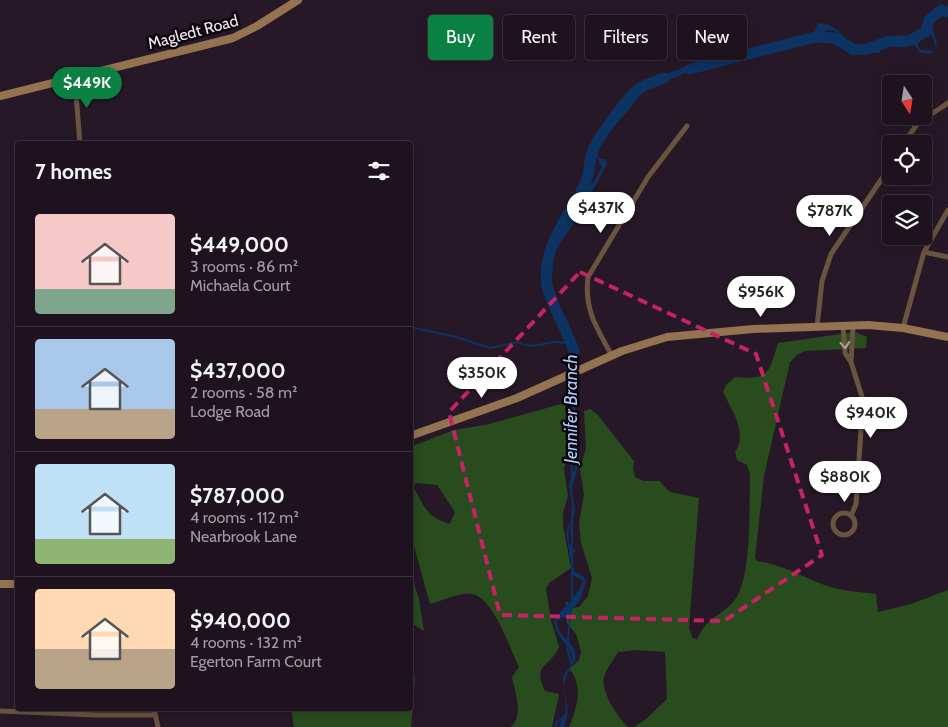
<!DOCTYPE html>
<meta charset="utf-8">
<style>
:root{--surface:#1d121d;--page:#2a202a;--text:#f1f3f6;--muted:#a09ea4;--line:#3b323b;--accent:#0b8043}
body{margin:0;font-family:Cabin,sans-serif;background:var(--page);color:var(--text);height:100vh;display:flex;flex-direction:column;font-size:19px;white-space:nowrap}
*{box-sizing:border-box;margin:0}
p{font-size:16px;color:var(--muted)}
.icon{flex:none;width:28px;height:28px;fill:none;stroke:currentColor;stroke-width:2;stroke-linecap:round;stroke-linejoin:round}
.map{position:relative;flex:1;overflow:hidden}
.details{position:absolute;left:15px;top:141px;width:398px;height:570px;display:flex;flex-direction:column;background:var(--surface);border-radius:5px;box-shadow:0 2px 12px #0003,0 0 0 1px var(--line)}
.details>*{flex:none}
.hud{position:absolute;left:428px;top:15px;width:445px;height:45px;display:flex;gap:10px}
.needle{width:32px;rotate:168deg}
.fabs{position:absolute;left:882px;top:75px;display:grid;gap:10px}
.fabs a{display:grid;place-items:center;width:50px;height:50px;border-radius:5px;background:var(--surface);box-shadow:0 2px 12px #0003,0 0 0 1px var(--line);font-size:25px}
.price{position:absolute;translate:-50% -42px;padding:0 11px;border-radius:18px;background:#fff;color:#222;font-size:16px;line-height:32px;filter:drop-shadow(0 1px 2px #0008)}
.price::after{content:'';position:absolute;left:50%;top:30px;width:15px;height:11px;margin-left:-8px;background:inherit;clip-path:polygon(0 0,100% 0,50% 100%)}
.price.active{background:var(--accent);color:#fff}
ul{padding:0;list-style:none}
li{display:flex;align-items:center;gap:15px;height:125px;padding:0 20px}
li+li{border-top:1px solid var(--line)}
li span{display:grid;place-items:center;flex:none;width:140px;height:100px;border-radius:5px;color:#555}
li>.icon{margin-inline-start:auto}
span .icon{width:60px;height:60px;fill:#fffc;stroke-width:1}
li b{font-size:21px}
h2{display:flex;justify-content:space-between;align-items:center;height:60px;padding:0 20px;font-size:21px}
.chip{padding:0 18px;border-radius:5px;background:var(--surface);box-shadow:0 2px 12px #0003,0 0 0 1px var(--line);font-size:18px;line-height:45px}
.chip.active{background:var(--accent);color:#fff}
.map>svg:first-child{display:block}
.green{fill:#284c1d;fill-rule:evenodd}
.water{fill:#0d3363}
.lines{fill:none;stroke-linecap:round;stroke-linejoin:round}
.stream{stroke:#0d3363;stroke-width:2}
.river{stroke:#0d3363;stroke-width:11}
.street{stroke:#69553f;stroke-width:5}
.secondary{stroke:#947351;stroke-width:8}
.oneway{stroke:#b0a09a}
.marked{fill:none;stroke:#c52363;stroke-width:4;stroke-dasharray:10 6;stroke-linejoin:round}
.labels{text-anchor:middle;dominant-baseline:central;stroke-width:5;stroke-linejoin:round;paint-order:stroke}
.street-label{font-size:16px;fill:#f7ecf6;stroke:#0c060c}
.water-label{font-size:18px;font-style:italic;fill:#adcffd;stroke:#0c060c}
</style>
<div class="map">
<svg width="948" height="727" viewBox="0 0 948 727">
<rect width="100%" height="100%" fill="#271827"/>
<path class="green" d="M855,332L867,337L866,348L806,351L798,354L790,362L764,476L755,558L757,561C782,564 806,579 830,587C844,591 861,592 876,594L878,612L911,604L948,590V727H634L645,720L667,699L665,652L636,650L618,652C614,659 606,669 604,677C601,693 617,716 628,727H569C577,709 584,684 569,669L579,660L581,651L576,634L567,623L566,601L573,608L579,607L588,596L592,578L581,543L579,523L584,494L580,469L586,448L584,411L590,409L597,414L634,461L633,468L635,477L644,481H659L670,492L699,498L689,628L692,637L697,640C706,616 724,616 736,598C752,574 749,505 750,475L747,465L737,460L735,452C748,433 732,411 723,392L726,385L735,377C770,380 768,374 778,343Z
M565,403L570,451L564,468L568,496L563,513V525L571,568L549,583L546,589L551,620L559,647C549,669 532,663 545,691L559,694L552,727H511C524,715 515,692 512,677L519,667C510,649 494,598 472,594C460,592 442,601 430,604L410,532V447L454,430L485,425ZM415,483L437,485L455,512L450,524C428,518 424,507 414,488Z
M410,570L419,599L424,631L410,622Z
M410,667L415,679L411,727H294L291,709H410Z"/>
<path class="water" d="M939,7L948,9V13L932,19L931,25L937,43L931,54L919,52L910,37L886,41L879,53L870,52L860,54L848,48L836,31L827,30L801,46L756,52L713,62L673,78L647,85L628,111L597,145L596,154L601,159H605L607,164L592,192L580,202L575,221L551,257L553,268L548,289L562,310L578,355L575,414L580,460L572,488L575,513L568,532L569,543L576,552L572,553L571,559L575,572L583,576L586,581L581,598L569,615L557,620C557,638 571,637 575,652C578,664 567,670 565,681C562,700 573,706 564,727H559L566,710L563,676L573,662C572,645 555,638 554,621C563,606 576,599 583,581L573,575L566,532L573,516L569,484L576,465L572,435L573,352L561,312L552,302L546,288L545,278L554,245L569,225L578,199L593,183L602,167L594,151L598,136L616,121L629,106L633,93L649,78L672,72L704,59L707,56L716,57L722,53L729,56L757,46L804,42L812,36L818,23C846,26 840,42 860,52C878,47 895,28 915,38L920,50L932,51L935,45C928,24 927,31 934,9Z"/>
<g class="lines">
<path class="stream" d="M410,327L456,337L490,348L518,342C531,350 542,343 555,342C560,341 567,344 572,345
M572,481V428
M572,511V604
M571,608L567,648L572,665
M556,727V723L565,716"/>
<path class="river" d="M690,69L815,37L835,38L854,50L868,49L889,41L904,42L912,40L926,31L929,20L941,10L948,12
M574,352C568,330 551,306 547,285C541,249 569,216 584,186C590,176 588,164 592,153C595,141 626,100 636,91C643,85 655,81 664,78"/>
<path class="street" d="M72,77L76,94L80,144
M903,144L918,123L948,103
M924,252L948,257
M843,326L845,353L851,362L863,400L856,504L851,516
M817,327L822,281L831,254L891,165
M903,328L924,252L948,210
M612,356C597,328 584,310 588,277L648,177L687,126
M851,362L853,326
M833 524a11 11 0 1 1 22 0a11 11 0 1 1-22 0Z
M154,709L158,727
M0,711L96,715H155"/>
<path class="secondary" d="M0,96L233,38L257,26L298,0
M410,436L517,398L622,351L667,337L753,329L868,325L903,328L948,337
M0,584H18"/>
</g>
<defs><path id="oneway-chevron" d="M-2-3.5L2.5 0L-2 3.5" fill="none" stroke-width="1.6" stroke-linecap="round" stroke-linejoin="round" transform="scale(1.25)"/></defs>
<use class="oneway" href="#oneway-chevron" transform="translate(845 345) rotate(85)"/>
<path class="marked" d="M580,272L756,354L822,555L724,621L500,615L449,412Z"/>
<g class="labels">
<g class="street-label">
<text transform="translate(193 32) rotate(-15)">Magledt Road</text>
</g>
<g class="water-label">
<text transform="translate(571 409) rotate(-90)">Jennifer Branch</text>
</g>
</g>
</svg>
<div class="fabs">
<a><svg class="needle" viewBox="-14 -14 28 28"><path d="M0-13l5 13h-10z" fill="#e53935"/><path d="M0 13l5-13h-10z" fill="#a09ea4"/></svg></a>
<a><svg class="icon" aria-label="locate" viewBox="0 0 24 24"><circle cx="12" cy="12" r="6"/><path d="M12 2v4M12 18v4M2 12h4M18 12h4"/></svg></a>
<a><svg class="icon" aria-label="layers" viewBox="0 0 24 24"><path d="M12 4l9 5-9 5-9-5zM3 14l9 5 9-5"/></svg></a>
</div>
<b class="price active" style="left:87px;top:109px">$449K</b>
<b class="price" style="left:601px;top:234px">$437K</b>
<b class="price" style="left:830px;top:237px">$787K</b>
<b class="price" style="left:761px;top:318px">$956K</b>
<b class="price" style="left:482px;top:399px">$350K</b>
<b class="price" style="left:871px;top:439px">$940K</b>
<b class="price" style="left:845px;top:503px">$880K</b>
<div class="hud">
<a class="chip active">Buy</a>
<a class="chip">Rent</a>
<a class="chip">Filters</a>
<a class="chip">New</a>
</div>
<section class="details">
<h2>7 homes<svg class="icon" aria-label="filters" viewBox="0 0 24 24"><path d="M4 7h16M4 17h16"/><circle cx="9" cy="7" r="2"/><circle cx="15" cy="17" r="2"/></svg></h2>
<ul>
<li><span style="background:linear-gradient(#f6c9c9 75%,#7fa58c 0)"><svg class="icon" aria-label="home" viewBox="0 0 24 24"><path d="M3 11l9-7 9 7M6 9v11h12V9"/></svg></span><div><b>$449,000</b><p>3 rooms · 86 m²</p><p>Michaela Court</p></div></li>
<li><span style="background:linear-gradient(#a9c7e8 70%,#b9a48a 0)"><svg class="icon" aria-label="home" viewBox="0 0 24 24"><path d="M3 11l9-7 9 7M6 9v11h12V9"/></svg></span><div><b>$437,000</b><p>2 rooms · 58 m²</p><p>Lodge Road</p></div></li>
<li><span style="background:linear-gradient(#bfe0f5 75%,#8fb573 0)"><svg class="icon" aria-label="home" viewBox="0 0 24 24"><path d="M3 11l9-7 9 7M6 9v11h12V9"/></svg></span><div><b>$787,000</b><p>4 rooms · 112 m²</p><p>Nearbrook Lane</p></div></li>
<li><span style="background:linear-gradient(#ffd9b3 60%,#b9a48a 0)"><svg class="icon" aria-label="home" viewBox="0 0 24 24"><path d="M3 11l9-7 9 7M6 9v11h12V9"/></svg></span><div><b>$940,000</b><p>4 rooms · 132 m²</p><p>Egerton Farm Court</p></div></li>
</ul>
</section>
</div>
